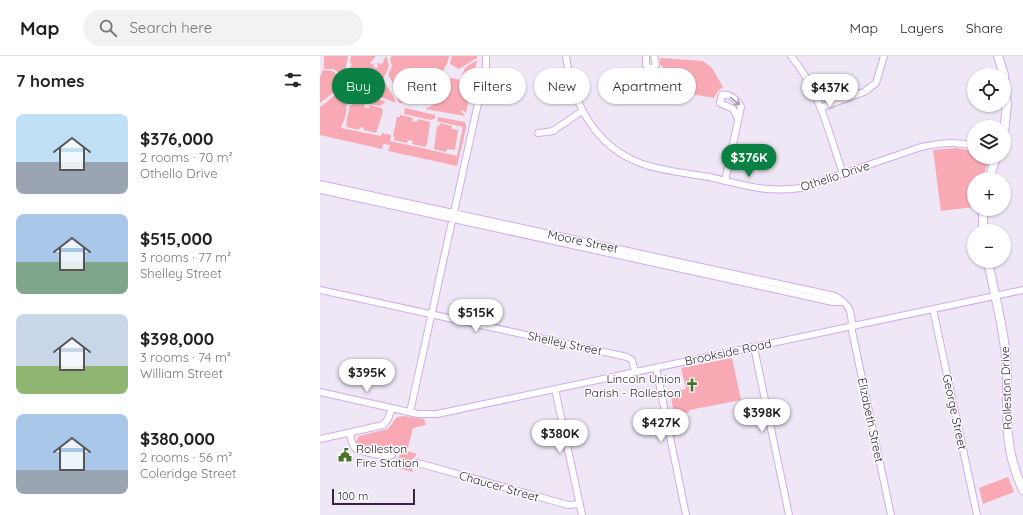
<!DOCTYPE html>
<meta charset="utf-8">
<style>
:root{--surface:#fff;--page:#f2f2f2;--text:#222;--muted:#767676;--line:#e0e0e0;--accent:#0b8043}
body{margin:0;font-family:Quicksand,sans-serif;background:var(--page);color:var(--text);height:100vh;display:flex;flex-direction:column;font-size:15px;white-space:nowrap}
*{box-sizing:border-box;margin:0}
p{font-size:13px;color:var(--muted)}
.icon{flex:none;width:22px;height:22px;fill:none;stroke:currentColor;stroke-width:2;stroke-linecap:round;stroke-linejoin:round}
.map{position:relative;flex:1;overflow:hidden}
.drawer{display:flex;flex-direction:column;background:var(--surface);width:320px}
.drawer>*{flex:none}
.hud{position:absolute;left:12px;top:12px;width:380px;height:36px;display:flex;gap:8px}
.tools{position:absolute;left:647px;top:12px;display:grid;gap:8px}
.tools a{display:grid;place-items:center;width:44px;height:44px;border-radius:50%;background:var(--surface);box-shadow:0 1px 3px #0004;font-size:20px}
.scale{position:absolute;left:12px;bottom:10px;width:83px;box-sizing:border-box;padding-left:4px;border:2px solid #34243f;border-top:0;font-size:11px;line-height:14px;white-space:nowrap;color:#34243f;-webkit-text-stroke:3px #fff;paint-order:stroke}
.price{position:absolute;translate:-50% -34px;padding:0 9px;border-radius:14px;background:#fff;color:#222;font-size:13px;line-height:26px;filter:drop-shadow(0 1px 2px #0008)}
.price::after{content:'';position:absolute;left:50%;top:24px;width:12px;height:9px;margin-left:-6px;background:inherit;clip-path:polygon(0 0,100% 0,50% 100%)}
.price.on{background:var(--accent);color:#fff}
ul{padding:0;list-style:none}
li{display:flex;align-items:center;gap:12px;height:100px;padding:0 16px}
li span{display:grid;place-items:center;flex:none;width:112px;height:80px;border-radius:8px;color:#555}
li>.icon{margin-inline-start:auto}
span .icon{width:48px;height:48px;fill:#fffc;stroke-width:1}
li b{font-size:17px}
h2{display:flex;justify-content:space-between;align-items:center;height:48px;padding:0 16px;font-size:17px}
.chip{padding:0 14px;border-radius:18px;background:var(--surface);box-shadow:0 1px 3px #0004;font-size:14px;line-height:36px}
.chip.on{background:var(--accent);color:#fff}
header{display:flex;align-items:center;gap:24px;box-sizing:border-box;height:56px;padding:0 20px;background:var(--surface);border-bottom:1px solid var(--line)}
header strong{font-size:19px}
nav{display:flex;gap:22px;margin-inline-start:auto;font-size:14px}
.search{width:280px;height:36px;background:var(--page);display:flex;align-items:center;gap:10px;box-sizing:border-box;padding:0 14px;border-radius:22px;color:var(--muted);font-size:15px}
main{display:flex;flex:1;min-height:0}
.map>svg:first-child{display:block}
.green{fill:#f8a9b3}
.lines{fill:none;stroke-linecap:round;stroke-linejoin:round}
.minor-casing{stroke:#d2aaed;stroke-width:8}
.major-casing{stroke:#d2aaed;stroke-width:10}
.minor{stroke:#fff;stroke-width:6}
.major{stroke:#fff;stroke-width:8}
.oneway{stroke:#a49ca9}
.labels{text-anchor:middle;dominant-baseline:central;stroke-width:3;stroke-linejoin:round;paint-order:stroke}
.street-label{font-size:12px;fill:#34243f;stroke:#fff}
.poi-label{font-size:12px;fill:#34243f;stroke:#fff;text-anchor:end}
</style>
<header>
<strong>Map</strong>
<div class="search"><svg class="icon" aria-label="search" viewBox="0 0 24 24"><circle cx="10" cy="10" r="6"/><path d="M15 15l6 6"/></svg>Search here</div>
<nav><a>Map</a><a>Layers</a><a>Share</a></nav>
</header>
<main>
<section class="drawer">
<h2>7 homes<svg class="icon" aria-label="filters" viewBox="0 0 24 24"><path d="M4 7h16M4 17h16"/><circle cx="9" cy="7" r="2"/><circle cx="15" cy="17" r="2"/></svg></h2>
<ul>
<li><span style="background:linear-gradient(#bfe0f5 60%,#9aa5b1 0)"><svg class="icon" aria-label="home" viewBox="0 0 24 24"><path d="M3 11l9-7 9 7M6 9v11h12V9"/></svg></span><div><b>$376,000</b><p>2 rooms · 70 m²</p><p>Othello Drive</p></div></li>
<li><span style="background:linear-gradient(#a9c7e8 60%,#7fa58c 0)"><svg class="icon" aria-label="home" viewBox="0 0 24 24"><path d="M3 11l9-7 9 7M6 9v11h12V9"/></svg></span><div><b>$515,000</b><p>3 rooms · 77 m²</p><p>Shelley Street</p></div></li>
<li><span style="background:linear-gradient(#c9d6e8 65%,#8fb573 0)"><svg class="icon" aria-label="home" viewBox="0 0 24 24"><path d="M3 11l9-7 9 7M6 9v11h12V9"/></svg></span><div><b>$398,000</b><p>3 rooms · 74 m²</p><p>William Street</p></div></li>
<li><span style="background:linear-gradient(#a9c7e8 70%,#9aa5b1 0)"><svg class="icon" aria-label="home" viewBox="0 0 24 24"><path d="M3 11l9-7 9 7M6 9v11h12V9"/></svg></span><div><b>$380,000</b><p>2 rooms · 56 m²</p><p>Coleridge Street</p></div></li>
</ul>
</section>
<div class="map">
<svg width="703" height="459" viewBox="0 0 703 459">
<rect width="100%" height="100%" fill="#efe7f5"/>
<path class="green" d="M4,0H28L24,20L13,13H4Z
M31,0H56L50,7L52,9L55,7L53,11L58,12L57,7L62,8L66,0L69,10L61,28L63,29L65,26C68,34 74,38 76,47L46,35L48,31L42,27L32,29L26,20L32,8L30,7Z
M72,0H129C128,11 119,15 124,26L132,22L140,24L145,12L157,4L146,57L142,54L141,55L145,60L105,53L122,44L124,36L123,34L120,42L109,46L79,47C75,38 74,26 68,19L72,10L70,3Z
M132,0H157V2L139,13L130,8Z
M340,2L383,5L392,12L403,31L398,35L394,42L366,37L340,8Z
M3,14L12,15L23,22L14,36L0,47V21Z
M27,32L66,46L60,50L27,43L26,58L21,72L61,80L62,77L71,79L70,85L137,100L143,71L117,65L118,61L145,66L146,72L137,110L68,95L70,89L63,88L62,93L0,79V51C10,45 17,34 27,32Z
M33,45L45,48L44,51L49,52L50,49L62,52L63,56L56,77L44,74V72L40,71L39,74L27,71L26,68L30,49H32Z
M85,52L115,59V62L111,64L84,58Z
M80,59L93,62L92,65L97,66L98,63L110,66L107,88L105,91L92,88L93,85L88,84L87,87L74,84L75,81L73,80L77,61H80Z
M120,67L132,70V73L138,74L135,94L127,93L126,96L114,93L117,70H119Z
M636,92L654,95V101H669V103L662,123H654V151L621,155L613,94Z
M412,302L421,344L369,354V356L360,358L359,356L354,357L350,336L366,333L361,312Z
M83,360L104,363L106,369L93,372L87,395L97,398L90,406L93,416L70,410L72,406H75L80,399L75,392L70,391L67,395L39,389L36,385L39,380L68,373L77,361Z
M688,421L694,436L663,448L659,432Z"/>
<g class="lines">
<g class="minor-casing">
<path id="minor" d="M246,0C252,46 275,90 320,107C341,115 367,117 389,121C425,129 443,137 481,132L601,91C620,87 636,85 654,90
M326,0V9L331,13L336,9L334,0
M471,0C499,33 509,77 523,118
M500,52L544,36L556,27L564,0
M218,77L233,75L262,55
M405,125L421,51C418,44 409,37 402,39L400,47L413,53L418,63
M0,128L515,240C531,249 532,256 532,275L571,459
M0,134L513,246H523
M0,234L307,301L312,304L315,316
M613,253L657,459
M434,291L469,459
M336,312L366,459
M235,333L262,459
M0,336L98,358H117L703,234
M90,356L166,11V0
M30,377C31,381 31,388 35,392C41,396 65,401 72,399
M0,383L63,369L68,363L72,352
M98,407L248,449L260,448"/>
</g>
<g class="major-casing">
<path id="major" d="M678,0L684,19
M684,20L687,48L684,77
M669,123L676,101
M663,175V153
M668,205C674,237 683,268 686,301C690,351 680,385 703,434"/>
</g>
<use href="#minor" class="minor"/>
<use href="#major" class="major"/>
</g>
<defs><path id="oneway-shaft" d="M-6 0H5M1.5-3L5.5 0L1.5 3" fill="none" stroke-width="1.6" stroke-linecap="round" stroke-linejoin="round"/></defs>
<use class="oneway" href="#oneway-shaft" transform="translate(415 45) rotate(38)"/>
<defs>
<g id="church-bare" transform="scale(1.08)"><path d="M-1.2-6h2.4v3.5h3.3v2.4h-3.3V6h-2.4V-.1h-3.3v-2.4h3.3Z" fill="#4e7129" stroke="#fff" stroke-width="2.5" paint-order="stroke"/></g>
<g id="civic-bare" transform="scale(1.08)"><path d="M-.6-6.5H3V-4.5H.6V-3L4-1V1h2V6H-6V1h2V-1L-.6-3ZM-1.2 2.5V6h2.4V2.5Z" fill="#4e7129" stroke="#fff" stroke-width="2.5" paint-order="stroke"/></g>
</defs>
<g fill-rule="evenodd">
<use href="#church-bare" x="372" y="329"/>
<use href="#civic-bare" x="25" y="399"/>
</g>
<g class="labels">
<g class="street-label">
<text transform="translate(515 120) rotate(-18)">Othello Drive</text>
<text transform="translate(263 185) rotate(12)">Moore Street</text>
<text transform="translate(245 287) rotate(12)">Shelley Street</text>
<text transform="translate(408 296) rotate(-12)">Brookside Road</text>
<text transform="translate(686 332) rotate(-92)">Rolleston Drive</text>
<text transform="translate(635 356) rotate(78)">George Street</text>
<text transform="translate(551 364) rotate(78)">Elizabeth Street</text>
<text transform="translate(179 430) rotate(16)">Chaucer Street</text>
</g>
<g class="poi-label">
<text x="361" y="322">Lincoln Union<tspan x="361" dy="14">Parish - Rolleston</tspan></text>
<text x="36" y="392" text-anchor="start">Rolleston<tspan x="36" dy="14">Fire Station</tspan></text>
</g>
</g>
</svg>
<div class="tools">
<a><svg class="icon" aria-label="locate" viewBox="0 0 24 24"><circle cx="12" cy="12" r="6"/><path d="M12 2v4M12 18v4M2 12h4M18 12h4"/></svg></a>
<a><svg class="icon" aria-label="layers" viewBox="0 0 24 24"><path d="M12 4l9 5-9 5-9-5zM3 14l9 5 9-5"/></svg></a>
<a>+</a>
<a>−</a>
</div>
<div class="scale">100 m</div>
<b class="price" style="left:510px;top:52px">$437K</b>
<b class="price on" style="left:429px;top:122px">$376K</b>
<b class="price" style="left:156px;top:277px">$515K</b>
<b class="price" style="left:47px;top:337px">$395K</b>
<b class="price" style="left:442px;top:377px">$398K</b>
<b class="price" style="left:341px;top:387px">$427K</b>
<b class="price" style="left:240px;top:398px">$380K</b>
<div class="hud">
<a class="chip on">Buy</a>
<a class="chip">Rent</a>
<a class="chip">Filters</a>
<a class="chip">New</a>
<a class="chip">Apartment</a>
</div>
</div>
</main>
